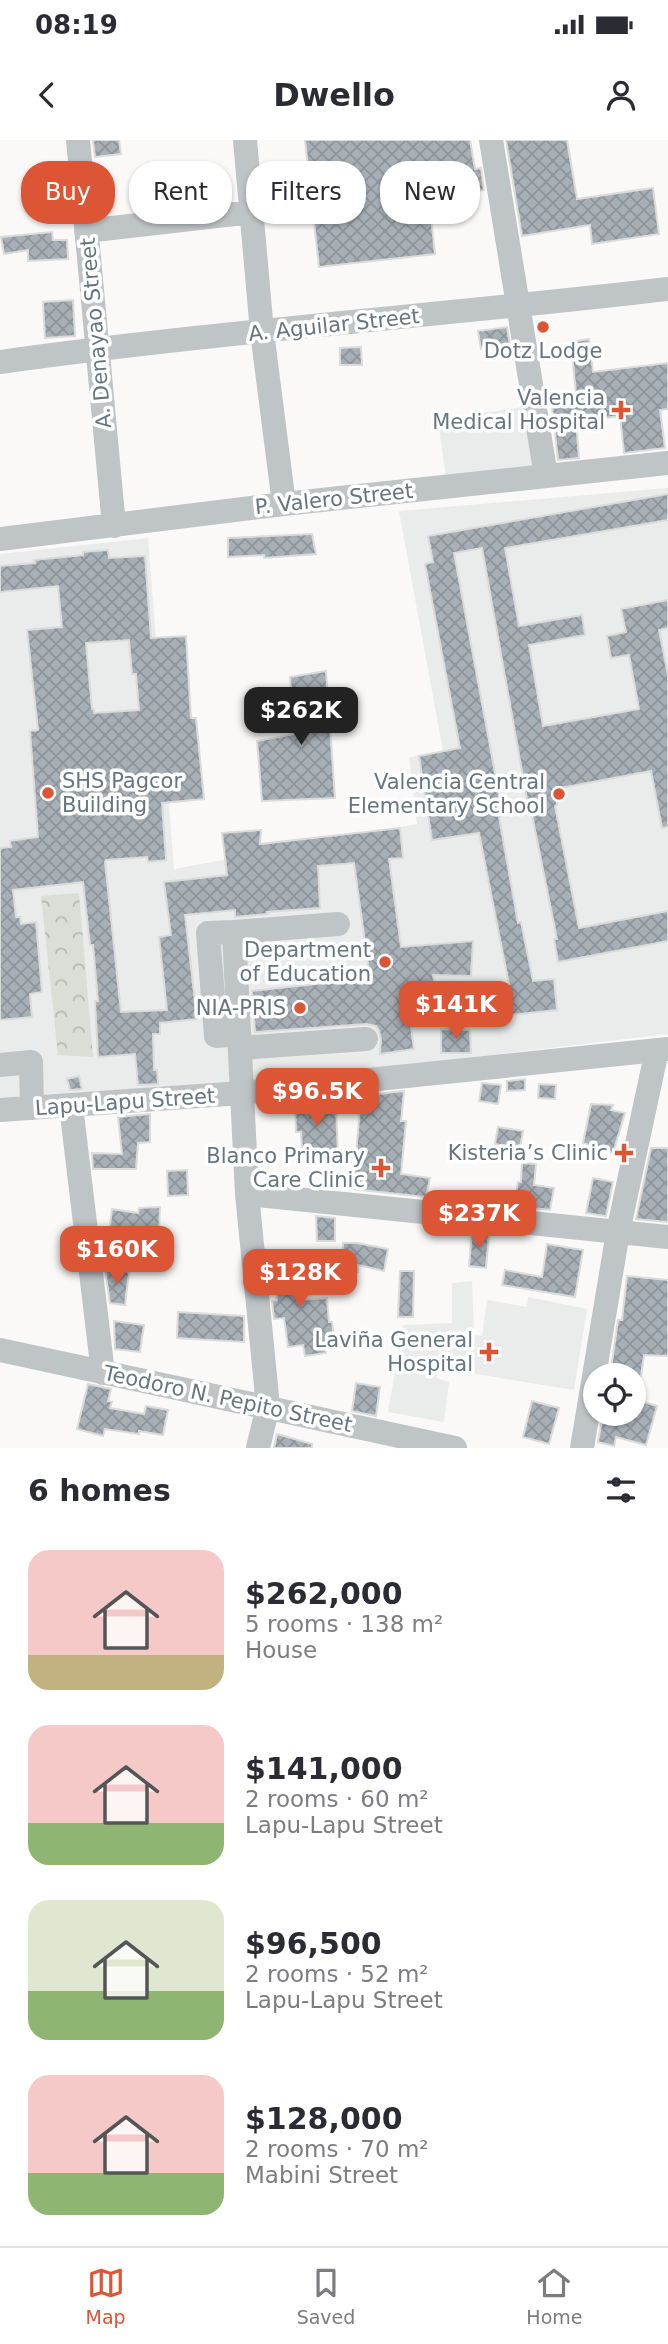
<!DOCTYPE html>
<meta charset="utf-8">
<style>
:root{--surface:#fff;--page:#f2f2f3;--text:#2b2b33;--muted:#7c7c81;--line:#e1e1e2;--accent:#dc5535}
body{margin:0;font-family:"DejaVu Sans",sans-serif;background:var(--page);color:var(--text);height:100vh;display:flex;flex-direction:column;font-size:26px;white-space:nowrap}
*{box-sizing:border-box;margin:0}
p{font-size:23px;color:var(--muted)}
.icon{flex:none;width:38px;height:38px;fill:none;stroke:currentColor;stroke-width:2;stroke-linecap:round;stroke-linejoin:round}
.map{position:relative;height:1308px;overflow:hidden}
.panel{display:flex;flex-direction:column;background:var(--surface);flex:1}
.panel>*{flex:none}
.hud{position:absolute;left:21px;top:21px;width:626px;height:63px;display:flex;gap:14px}
.fabs{position:absolute;left:583px;top:1223px;display:grid;gap:14px}
.fabs a{display:grid;place-items:center;width:63px;height:63px;border-radius:50%;background:var(--surface);box-shadow:0 2px 5px #0004;font-size:35px}
.price{position:absolute;translate:-50% -60px;padding:0 16px;border-radius:14px;background:var(--accent);color:#fff;font-size:23px;line-height:46px;filter:drop-shadow(0 2px 4px #0008)}
.price::after{content:'';position:absolute;left:50%;top:42px;width:21px;height:16px;margin-left:-10px;background:inherit;clip-path:polygon(0 0,100% 0,50% 100%)}
.price.current{background:#222;color:#fff}
ul{padding:0;list-style:none}
li{display:flex;align-items:center;gap:21px;height:175px;padding:0 28px}
li span{display:grid;place-items:center;flex:none;width:196px;height:140px;border-radius:21px;color:#555}
li>.icon{margin-inline-start:auto}
span .icon{width:84px;height:84px;fill:#fffc;stroke-width:1}
li b{font-size:30px}
h2{display:flex;justify-content:space-between;align-items:center;height:84px;padding:0 28px;font-size:30px}
.pill{padding:0 24px;border-radius:28px;background:var(--surface);box-shadow:0 2px 5px #0004;font-size:24px;line-height:63px}
.pill.current{background:var(--accent);color:#fff}
.status{display:flex;justify-content:space-between;align-items:center;height:49px;padding:0 35px;background:var(--surface);direction:ltr}
.status svg{height:19px;fill:currentColor}
header{display:flex;justify-content:space-between;align-items:center;height:91px;padding:0 28px;background:var(--surface);font-size:32px;font-weight:700}
.menu{display:flex;justify-content:space-around;align-items:center;height:98px;border-top:2px solid var(--line);background:var(--surface);font-size:19px;color:var(--muted)}
.menu a{display:grid;justify-items:center;gap:4px}
.menu .current{color:var(--accent)}
.map>svg:first-child{display:block}
.built{fill:#eaebeb}
.forest{fill:url(#forest-crowns)}
.building{fill:url(#building-cross-hatch);stroke:#dbdbda;stroke-width:2;fill-rule:evenodd}
.lines{fill:none;stroke-linecap:round;stroke-linejoin:round}
.minor{stroke:#bfc4c7;stroke-width:24}
.poi-dot{fill:#dc5535;stroke:#fff;stroke-width:2.5}
.labels{text-anchor:middle;dominant-baseline:central;stroke-width:7;stroke-linejoin:round;paint-order:stroke}
.street-label{font-size:21px;fill:#667681;stroke:#fff}
.poi-label{font-size:21px;fill:#667681;stroke:#fff;text-anchor:end}
</style>
<div class="status"><b>08:19</b><svg viewBox="0 0 49 12"><path d="M0 12V9h3v3zM5 12V6h3v6zM10 12V3h3v9zM15 12V0h3v12zM26 1h20v11H26zM47 4h2v5h-2z"/></svg></div>
<header><svg class="icon" aria-label="back" viewBox="0 0 24 24"><path d="M15 5l-7 7 7 7"/></svg>Dwello<svg class="icon" aria-label="person" viewBox="0 0 24 24"><circle cx="12" cy="8" r="4"/><path d="M4 21q1-7 8-7t8 7"/></svg></header>
<div class="map">
<svg width="668" height="1308" viewBox="0 0 668 1308">
<defs>
<pattern id="forest-crowns" width="20" height="18" patternUnits="userSpaceOnUse" patternTransform="scale(1.75)"><rect width="20" height="18" fill="#daded7"/><path d="M2 6a3 3 0 1 1 6 0M12 15a3 3 0 1 1 6 0" fill="none" stroke="#b5b9b4"/></pattern>
<pattern id="building-cross-hatch" width="8" height="8" patternUnits="userSpaceOnUse" patternTransform="scale(1.75)"><rect width="8" height="8" fill="#a8b0b7"/><path d="M0 0l8 8M0 8l8-8" fill="none" stroke="#8d949a"/></pattern>
</defs>
<rect width="100%" height="100%" fill="#faf9f8"/>
<path class="built" d="M529,266L539,331L446,338L438,280Z
M668,348V894L161,954L0,964V414L148,398L174,729L417,684L409,617L443,611L399,371Z
M472,1141L474,1195L482,1196L487,1160L527,1167L528,1157L587,1169L574,1250L439,1228L436,1238L449,1242L444,1282L388,1272L403,1185L452,1183V1143Z"/>
<path class="forest" d="M79,753L93,917L58,915L41,756Z"/>
<path class="building" d="M93,0H119L121,14L95,17Z
M305,0H470L475,29L481,28L484,50L429,58L435,114L319,127Z
M506,0H567L577,59L653,48L659,94L592,104L590,85L522,96Z
M52,92L53,100H67L68,119L28,121V110L4,114L1,97Z
M73,160L75,196L45,198L43,162Z
M507,187L510,205L481,209L478,191Z
M589,199L593,232L668,223V269L660,270L665,308L624,313L620,276L576,282L579,318L558,320L551,257L576,254L571,202Z
M361,207L362,225H340V208Z
M668,354V380L505,408L519,486L582,475L585,495L529,505L543,586L639,569L629,515L611,518L607,496L626,492L621,469L668,460V488L659,490L668,535V687L662,688L651,631L555,649L557,665L555,666L579,788L668,771V801L558,822L554,799H557L531,670H529L482,408L454,413L503,676L499,677L518,783L521,782L533,841L554,839L557,870L500,876L497,845L509,844L479,693L432,700L419,616L460,608L425,424L433,422L428,396Z
M312,394L316,414L264,418V415L228,417V398Z
M108,410L109,418L145,416L151,498L186,496L191,578H196L204,659L162,663L166,720L148,722L147,717L106,720L105,722L121,872L167,870L159,797L171,795L164,742L227,735L222,693L261,690L260,704L400,688L403,718L389,719L401,807L473,801L471,836L433,835L439,874L409,873L414,909L380,914L381,899L379,891L376,886L366,884L255,892L252,851L370,838L354,723L318,726L320,768L267,772L268,774L235,777V770L185,775L197,879L160,883V894H153L154,930H157L158,944L138,945L135,914L98,917L95,861H98L93,805H90L83,742L13,750L16,777H20L21,784L36,782L42,852L30,854L32,877L0,880V708L11,707L10,701L38,697L30,591L38,590L27,490L62,487L58,446L0,452V426L35,423L34,420L83,415V412ZM129,500L132,534H136L139,570L94,573V569H92L86,503Z
M326,531L335,658L262,661L257,601L295,594L290,537Z
M441,889L470,890L471,913H441Z
M79,936L82,949L70,950L67,939Z
M525,939V950L507,951V941Z
M482,943L501,945L498,964L479,961Z
M539,944L556,945L555,959L538,958Z
M404,951L401,981H406L401,1034L430,1038L426,1057L353,1049L361,956Z
M317,962V969L336,968L338,1012L312,1013V1008H302L301,992H296L295,964Z
M591,964L613,965L611,970L625,973L613,1013L583,1003Z
M150,974V1002L138,1003L136,1029H93L92,1013L122,1014L118,977Z
M498,987L523,991L520,1008L495,1004Z
M651,1008H668V1082L636,1079Z
M522,1023L536,1024L534,1045L554,1048L550,1070L514,1066L518,1042H521Z
M187,1030L188,1055L168,1056L167,1031Z
M593,1038L613,1042L606,1076L586,1073Z
M160,1067L159,1095L125,1092L124,1103L108,1101L112,1069L138,1073L139,1068Z
M316,1076L335,1078V1101H317Z
M472,1092L489,1094L486,1128L469,1126Z
M343,1103H357L388,1109L384,1131L358,1125V1132H343Z
M547,1104L583,1110L575,1157L502,1145L505,1130L542,1137Z
M296,1112L300,1160L327,1158L329,1182H332L335,1204L325,1205L326,1213L305,1216L303,1205L288,1207L284,1178L274,1179L272,1161L277,1160L272,1115Z
M105,1129L129,1132L125,1165L110,1163Z
M400,1131H414L413,1177H398Z
M627,1136L668,1140V1216L644,1215L641,1236H610L618,1180H622Z
M178,1172L244,1176V1202L177,1198Z
M114,1181L144,1185L140,1212L115,1209Z
M356,1243L380,1247L376,1276L352,1271Z
M88,1244L111,1249L108,1261L112,1262L110,1268L144,1274L146,1266L168,1270L163,1295L139,1291V1294L105,1289L103,1296L77,1289Z
M634,1259L657,1266L646,1305L616,1297L614,1306L598,1302L603,1274H634Z
M532,1261L559,1268L549,1304L523,1297Z
M277,1294L312,1304V1308H274Z"/>
<g class="lines">
<path class="minor" d="M78,0L114,386
M245,0L262,192L284,364
M491,0L546,336
M86,91L252,72
M0,222C222,191 446,175 668,149
M0,399L284,364L668,323
M234,792L208,793L216,896L239,894
M240,908L366,899
M0,925L31,922L32,968
M71,966L103,1233
M0,970L242,953L668,909
M247,1054L668,1097
M0,1210L455,1308
M258,1308L268,1266L247,1054L234,792L338,784
M582,1308L618,1092L657,910"/>
</g>
<g class="poi-dot">
<circle cx="543" cy="187" r="7"/>
<path d="M617.5 259.5h7v7h7v7h-7v7h-7v-7h-7v-7h7z"/>
<circle cx="48" cy="653" r="7"/>
<circle cx="559" cy="654" r="7"/>
<circle cx="385" cy="822" r="7"/>
<circle cx="300" cy="868" r="7"/>
<path d="M620.5 1002.5h7v7h7v7h-7v7h-7v-7h-7v-7h7z"/>
<path d="M377.5 1017.5h7v7h7v7h-7v7h-7v-7h-7v-7h7z"/>
<path d="M485.5 1201.5h7v7h7v7h-7v7h-7v-7h-7v-7h7z"/>
</g>
<g class="labels">
<g class="street-label">
<text transform="translate(334 185) rotate(-6)">A. Aguilar Street</text>
<text transform="translate(96 193) rotate(-95)">A. Denayao Street</text>
<text transform="translate(334 359) rotate(-6)">P. Valero Street</text>
<text transform="translate(125 962) rotate(-4)">Lapu-Lapu Street</text>
<text transform="translate(228 1259) rotate(12)">Teodoro N. Pepito Street</text>
</g>
<g class="poi-label">
<text x="543" y="211" text-anchor="middle">Dotz Lodge</text>
<text x="605" y="258">Valencia<tspan x="605" dy="24">Medical Hospital</tspan></text>
<text x="62" y="641" text-anchor="start">SHS Pagcor<tspan x="62" dy="24">Building</tspan></text>
<text x="545" y="642">Valencia Central<tspan x="545" dy="24">Elementary School</tspan></text>
<text x="371" y="810">Department<tspan x="371" dy="24">of Education</tspan></text>
<text x="286" y="868">NIA-PRIS</text>
<text x="608" y="1013">Kisteria’s Clinic</text>
<text x="365" y="1016">Blanco Primary<tspan x="365" dy="24">Care Clinic</tspan></text>
<text x="473" y="1200">Laviña General<tspan x="473" dy="24">Hospital</tspan></text>
</g>
</g>
</svg>
<div class="fabs">
<a><svg class="icon" aria-label="locate" viewBox="0 0 24 24"><circle cx="12" cy="12" r="6"/><path d="M12 2v4M12 18v4M2 12h4M18 12h4"/></svg></a>
</div>
<b class="price current" style="left:301px;top:607px">$262K</b>
<b class="price" style="left:456px;top:901px">$141K</b>
<b class="price" style="left:317px;top:988px">$96.5K</b>
<b class="price" style="left:479px;top:1110px">$237K</b>
<b class="price" style="left:117px;top:1146px">$160K</b>
<b class="price" style="left:300px;top:1169px">$128K</b>
<div class="hud">
<a class="pill current">Buy</a>
<a class="pill">Rent</a>
<a class="pill">Filters</a>
<a class="pill">New</a>
</div>
</div>
<section class="panel">
<h2>6 homes<svg class="icon" aria-label="filters" viewBox="0 0 24 24"><path d="M4 7h16M4 17h16"/><circle cx="9" cy="7" r="2"/><circle cx="15" cy="17" r="2"/></svg></h2>
<ul>
<li><span style="background:linear-gradient(#f6c9c9 75%,#c2b280 0)"><svg class="icon" aria-label="home" viewBox="0 0 24 24"><path d="M3 11l9-7 9 7M6 9v11h12V9"/></svg></span><div><b>$262,000</b><p>5 rooms · 138 m²</p><p>House</p></div></li>
<li><span style="background:linear-gradient(#f6c9c9 70%,#8fb573 0)"><svg class="icon" aria-label="home" viewBox="0 0 24 24"><path d="M3 11l9-7 9 7M6 9v11h12V9"/></svg></span><div><b>$141,000</b><p>2 rooms · 60 m²</p><p>Lapu-Lapu Street</p></div></li>
<li><span style="background:linear-gradient(#dfe7d0 65%,#8fb573 0)"><svg class="icon" aria-label="home" viewBox="0 0 24 24"><path d="M3 11l9-7 9 7M6 9v11h12V9"/></svg></span><div><b>$96,500</b><p>2 rooms · 52 m²</p><p>Lapu-Lapu Street</p></div></li>
<li><span style="background:linear-gradient(#f6c9c9 70%,#8fb573 0)"><svg class="icon" aria-label="home" viewBox="0 0 24 24"><path d="M3 11l9-7 9 7M6 9v11h12V9"/></svg></span><div><b>$128,000</b><p>2 rooms · 70 m²</p><p>Mabini Street</p></div></li>
</ul>
</section>
<nav class="menu">
<a class="current"><svg class="icon" aria-label="map" viewBox="0 0 24 24"><path d="M3 6l6-2 6 2 6-2v14l-6 2-6-2-6 2zM9 4v14M15 6v14"/></svg>Map</a>
<a><svg class="icon" aria-label="saved" viewBox="0 0 24 24"><path d="M7 4h10v16l-5-4-5 4z"/></svg>Saved</a>
<a><svg class="icon" aria-label="home" viewBox="0 0 24 24"><path d="M3 11l9-7 9 7M6 9v11h12V9"/></svg>Home</a>
</nav>
